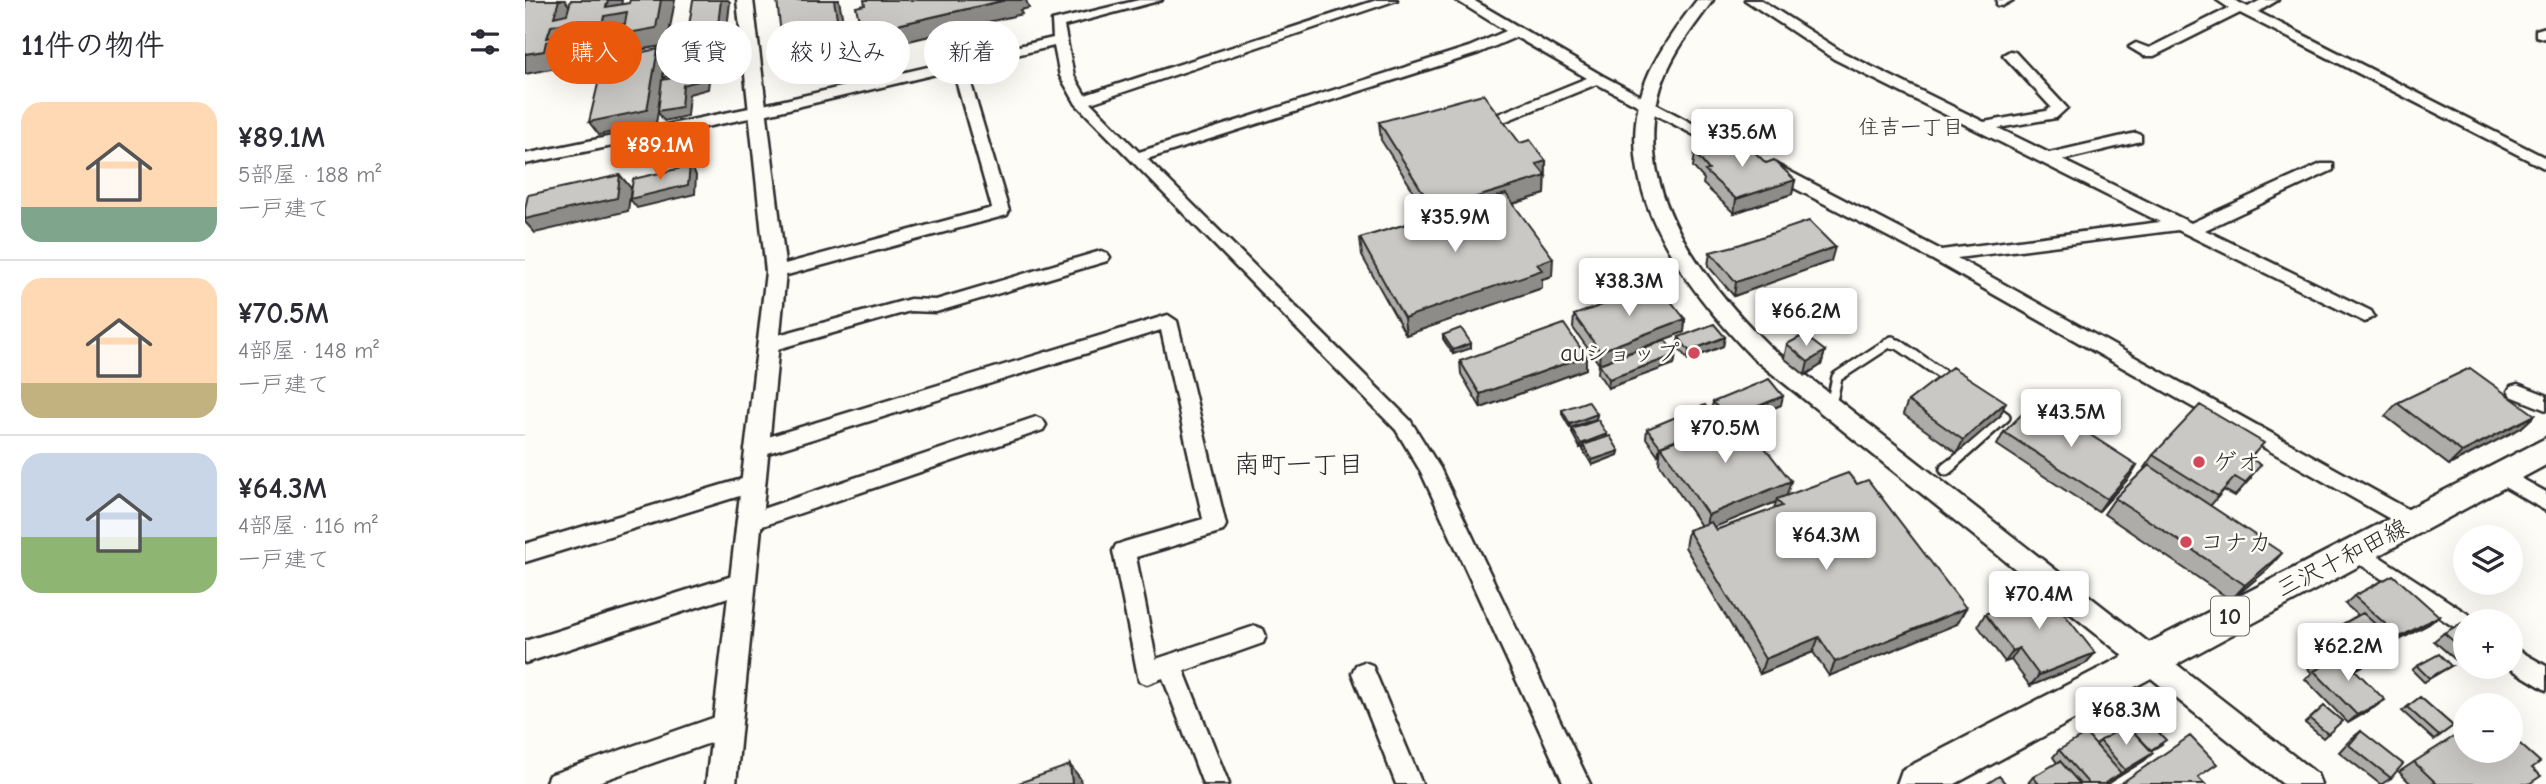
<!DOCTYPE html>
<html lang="ja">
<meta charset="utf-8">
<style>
:root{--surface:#fff;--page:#f2f2f3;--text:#2b2b33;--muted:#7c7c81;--line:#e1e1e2;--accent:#ea580c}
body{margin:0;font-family:"Comic Neue","Klee One",sans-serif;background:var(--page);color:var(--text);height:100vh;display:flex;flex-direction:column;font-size:26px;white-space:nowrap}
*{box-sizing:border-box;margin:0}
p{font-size:23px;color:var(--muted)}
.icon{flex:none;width:38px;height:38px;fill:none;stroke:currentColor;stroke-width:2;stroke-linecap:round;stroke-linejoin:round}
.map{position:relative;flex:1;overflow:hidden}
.sheet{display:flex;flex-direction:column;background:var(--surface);width:525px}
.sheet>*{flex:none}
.hud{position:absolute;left:21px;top:21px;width:665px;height:63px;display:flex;gap:14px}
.buttons{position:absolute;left:1928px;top:525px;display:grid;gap:14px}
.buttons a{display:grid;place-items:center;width:70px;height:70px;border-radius:50%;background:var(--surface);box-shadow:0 7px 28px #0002;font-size:35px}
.price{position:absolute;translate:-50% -60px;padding:0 16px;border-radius:7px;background:#fff;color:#222;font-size:23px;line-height:46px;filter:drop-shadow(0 2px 4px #0008)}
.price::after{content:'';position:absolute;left:50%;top:42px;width:21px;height:16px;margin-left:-10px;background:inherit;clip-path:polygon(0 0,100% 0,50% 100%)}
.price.on{background:var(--accent);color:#fff}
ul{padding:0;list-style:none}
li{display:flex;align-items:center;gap:21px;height:175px;padding:0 21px}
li+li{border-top:2px solid var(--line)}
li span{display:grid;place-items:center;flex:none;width:196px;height:140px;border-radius:21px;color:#555}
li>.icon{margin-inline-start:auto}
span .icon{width:84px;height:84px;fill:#fffc;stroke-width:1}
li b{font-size:30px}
h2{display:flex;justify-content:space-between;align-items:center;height:84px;padding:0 21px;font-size:30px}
.chip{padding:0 24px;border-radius:32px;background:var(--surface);box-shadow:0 7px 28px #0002;font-size:24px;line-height:63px}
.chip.on{background:var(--accent);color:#fff}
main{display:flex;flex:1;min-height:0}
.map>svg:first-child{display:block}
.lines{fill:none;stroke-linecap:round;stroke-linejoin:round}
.service-far1-casing{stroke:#2b2b2b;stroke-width:14}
.service-casing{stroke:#2b2b2b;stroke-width:17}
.minor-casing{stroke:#2b2b2b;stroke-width:5}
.tertiary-casing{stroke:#2b2b2b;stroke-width:5}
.primary-casing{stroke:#2b2b2b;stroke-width:5}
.service-far1{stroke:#fdfcf7;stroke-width:9}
.service{stroke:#fdfcf7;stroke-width:11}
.minor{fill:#fdfcf7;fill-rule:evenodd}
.tertiary{fill:#fdfcf7;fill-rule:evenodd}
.primary{fill:#fdfcf7;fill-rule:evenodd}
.wall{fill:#adaca9;stroke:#2b2b2b;stroke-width:2;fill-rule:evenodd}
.shaded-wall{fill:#8d8c89;stroke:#2b2b2b;stroke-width:2;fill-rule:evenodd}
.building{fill:#c9c8c4;stroke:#2b2b2b;stroke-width:2;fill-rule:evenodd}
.poi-dot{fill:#d1495b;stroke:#fdfcf7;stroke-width:2.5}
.labels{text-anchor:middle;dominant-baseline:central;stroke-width:5;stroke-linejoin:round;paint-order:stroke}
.far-neighbourhood-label{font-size:21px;fill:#2b2b2b;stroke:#fdfcf7}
.shield{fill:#fdfcf7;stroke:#6a6a68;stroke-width:2}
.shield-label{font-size:23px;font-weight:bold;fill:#2b2b2b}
.poi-label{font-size:24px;fill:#2b2b2b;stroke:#fdfcf7;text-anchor:start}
.street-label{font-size:24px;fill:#2b2b2b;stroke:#fdfcf7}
.neighbourhood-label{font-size:26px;fill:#2b2b2b;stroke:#fdfcf7}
</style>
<main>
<section class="sheet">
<h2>11件の物件<svg class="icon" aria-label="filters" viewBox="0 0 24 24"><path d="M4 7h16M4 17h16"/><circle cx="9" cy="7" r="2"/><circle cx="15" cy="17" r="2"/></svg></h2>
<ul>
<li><span style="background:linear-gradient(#ffd9b3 75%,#7fa58c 0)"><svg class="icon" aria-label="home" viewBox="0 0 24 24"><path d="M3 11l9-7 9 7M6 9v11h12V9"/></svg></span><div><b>¥89.1M</b><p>5部屋 · 188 m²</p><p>一戸建て</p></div></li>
<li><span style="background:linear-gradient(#ffd9b3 75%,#c2b280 0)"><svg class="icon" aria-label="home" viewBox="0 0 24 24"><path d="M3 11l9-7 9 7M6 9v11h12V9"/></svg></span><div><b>¥70.5M</b><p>4部屋 · 148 m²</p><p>一戸建て</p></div></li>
<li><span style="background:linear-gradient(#c9d6e8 60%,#8fb573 0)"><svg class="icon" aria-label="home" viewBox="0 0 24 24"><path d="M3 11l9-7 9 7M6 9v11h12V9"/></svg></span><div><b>¥64.3M</b><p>4部屋 · 116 m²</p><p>一戸建て</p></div></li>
</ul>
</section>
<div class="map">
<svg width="2021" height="784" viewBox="0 0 2021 784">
<rect width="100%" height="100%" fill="#fdfcf7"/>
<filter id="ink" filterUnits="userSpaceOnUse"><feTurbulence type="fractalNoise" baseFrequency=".0143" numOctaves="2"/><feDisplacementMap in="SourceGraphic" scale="14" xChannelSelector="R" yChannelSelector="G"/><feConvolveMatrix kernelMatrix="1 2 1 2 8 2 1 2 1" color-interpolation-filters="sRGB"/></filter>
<g filter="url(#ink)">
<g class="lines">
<g class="service-far1-casing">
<path id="service-far1" d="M1363,343L1373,344L1428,382
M1298,402L1308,396L1312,377L1367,341
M1424,467L1480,417L1467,408"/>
</g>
<g class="service-casing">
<path id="service" d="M1421,469L1426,465"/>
</g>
<g class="minor-casing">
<path id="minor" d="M614,0H637L539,26L549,76L560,95L852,0H872L566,103L614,152L944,47L981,31L931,0H948L1078,76L1229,156L1227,159H1215L1072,84L981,121H971V115L1062,78L991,37L954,53L622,159L885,420L915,468L1065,784H1039L896,472L871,430L551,104L535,76L529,46L441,67L484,211L482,215L251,278L242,272L245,268L467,208L428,70L234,116L0,164V154L234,106L528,38L527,21Z
M1220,0H1236L1319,53L1459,122L1521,111L1526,107L1478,55L1485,51L1490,52L1542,108L1531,118L1473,128L1524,153L1611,133L1616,135V141L1537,160L1666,223L1796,164H1808V170L1680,230L1846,311L1849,316L1840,322L1653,230L1432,258L1895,516L1899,522L1895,528L1888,531L1881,528L1408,260L1242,174V166H1254L1416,250L1635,222L1309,59Z
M1472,0H1488L1477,6L1472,5Z
M1692,0H1709L1723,7L1736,0H1753L1733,12L2021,158V169L1715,13L1629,56H1619L1604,47L1611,43L1624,48L1704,8Z
M2021,27V39L2011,36V30Z
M576,251L582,253L585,257L582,261L411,312L385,311L242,352L233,345L235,340L385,299L411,300Z
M643,315L652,321L701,525L698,531L611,557L631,659L730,626L738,629L741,636L738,643L659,671L704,784H678L638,678L622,684L614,681L588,551L591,545L599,542L678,519L636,330L230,457L223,455L220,449L223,443L230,441Z
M1993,384L2021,395V410L1986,396L1983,391L1986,386Z
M511,417L518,420L521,425L518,430L223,531L216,528L212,522L216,516Z
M1976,467L2021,492V511L1969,481L1966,475L1969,469Z
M227,476L234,478L237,484L234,490L0,562V544Z
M1832,542L1949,618L1951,621H1941V635L1824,557L1821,551L1824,545Z
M217,573L225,576L228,583L225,590L0,663V641Z
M1986,646L2021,666V690L1983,667H1986Z
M839,662L847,665L897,784H871L827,673L831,665Z
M202,713L211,717L214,725L211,733L202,737L68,784H20L24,775L33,772Z"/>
</g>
<g class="tertiary-casing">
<path id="tertiary" d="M212,0H228L261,272L211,784H181L241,272Z
M1172,0H1188C1171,24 1154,44 1142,71C1096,177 1174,277 1245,347L1792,774L1796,784H1758L1229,359C1158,286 1076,179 1125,71C1138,45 1154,23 1172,0Z"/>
</g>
<g class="primary-casing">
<path id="primary" d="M2021,438V465L1430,784H1372L1377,770Z"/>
</g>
<use href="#service-far1" class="service-far1"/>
<use href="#service" class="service"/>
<use href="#minor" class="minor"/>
<use href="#tertiary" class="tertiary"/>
<use href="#primary" class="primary"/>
</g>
<path class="wall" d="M854,122L995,143L1021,161L1020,194L988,204L1027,276L1017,279V288L881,335L837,256L835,238L905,217L856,140Z
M1170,153L1241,163L1270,180L1267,194L1209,213L1178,184L1179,179L1168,167Z
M1185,252L1306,261L1209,296L1183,266Z
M1049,315L1160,319L1159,332L1086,359L1151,355L1149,364L1083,388L1073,373L1074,364L1048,328Z
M918,335L946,343V348L928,354L918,339Z
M1154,337H1200L1198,346L1163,360L1152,346Z
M1262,344L1300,351L1296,365L1280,375L1259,358Z
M1061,356V369L956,408L936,374L935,361Z
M1383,401L1475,416L1432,453L1378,414Z
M1188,402L1256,405L1219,420L1262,495L1432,624L1304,676L1288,652L1235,674L1160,547L1163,530L1176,526L1134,463L1135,454L1133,455L1121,438L1122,429L1193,422V425L1196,423L1186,411ZM1251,502L1249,509L1191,530L1189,527Z
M1872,403L2010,415L1996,428L1924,465L1860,416Z
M1037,410L1072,414L1071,419L1045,428L1037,414Z
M1047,429L1082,434V437L1094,451L1093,455L1067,465L1058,450V447L1055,448L1047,433Z
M1479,432L1612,465L1604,478L1573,512L1472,445Z
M1628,455L1726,459V478L1710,496L1699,490L1685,506L1743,569L1706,600L1579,514L1590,498L1620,469L1619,468Z
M1506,596L1570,653L1560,664L1505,686L1486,660L1480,662L1453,626L1460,614L1468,611L1474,600Z
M1829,596L1914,616L1904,624L1870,642L1863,652L1830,670L1850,707L1823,723L1780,679L1787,673L1783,669L1791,661L1806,654L1793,641L1802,633L1833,615L1820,604Z
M1941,626V658L1933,662L1909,641L1919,633Z
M1892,666H1926L1899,682L1887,670Z
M1895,697L1928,726L1909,740L1877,711Z
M1799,706L1817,721L1798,738L1780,723Z
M1599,722L1637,744L1626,751L1620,760L1593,777L1583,784H1502L1508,777L1532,763L1528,757L1534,750L1571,745L1575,741L1597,728L1596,726Z
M1836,731L1866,778L1857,784H1855L1814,752L1826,739Z
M1889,762L2007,768L2004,784H1886L1874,772Z"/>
<path class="shaded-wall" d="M0,0H40L47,10L76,28L83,0H97L95,13L136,0H150L142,45L109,51L105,45L87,49L85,59L45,66L39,58L34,59L32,68L0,74V54L22,38L29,17Z
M196,0H203L205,2L200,46L171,52L162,39Z
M309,0H314L325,58L268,68L258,51Z
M481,0H501L504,8L495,10L497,14L346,50L337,33Z
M133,49L141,62L139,76L187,57L192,66V76L182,78L184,81L183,89L164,94L162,116L139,121L133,112L131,123L74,135L64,122ZM139,78L144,86L158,85L133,111Z
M1021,161L1020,194L911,227L909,210L1011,164Z
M165,166L171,175L170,194L112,208L105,199Z
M95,175L106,188L103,211L10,233L0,222V219Z
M1270,180L1267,194L1209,213L1211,199Z
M1310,247L1306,261L1209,296L1211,282Z
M1028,258L1027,276L1017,279V288L881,335L879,318L1012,264Z
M1160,319L1159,332L1074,364L1075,351Z
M1200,337L1198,346L1163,360L1164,351Z
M946,343V348L928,354V350Z
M1300,351L1296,365L1280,375L1283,362Z
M1151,355L1149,364L1083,388L1084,379Z
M1061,356V369L956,408L955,394Z
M1258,396L1256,405L1200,428L1202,419Z
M1481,402L1475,416L1432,453L1438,440Z
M1072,414L1071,419L1045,428V424Z
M2010,415L1996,428L1924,465L1937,452Z
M1193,422L1192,431L1136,446L1135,454L1133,455L1135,446Z
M1082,434L1081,439L1055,448L1056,444Z
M1094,451L1093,455L1067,465V460Z
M1612,465L1604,478L1573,512L1582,499Z
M1266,481L1261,498L1252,499L1251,502L1180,531L1183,515Z
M1757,553L1743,569L1706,600L1720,585Z
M1441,608L1432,624L1304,676L1310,662Z
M1914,616L1904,624L1865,645L1875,637Z
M1294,637L1288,652L1235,674L1240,659Z
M1872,644L1863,652L1826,672L1835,665Z
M1494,648L1486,660L1480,662L1488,651Z
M1570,653L1560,664L1505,686L1514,675Z
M1860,700L1850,707L1823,723L1832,715Z
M1628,753L1620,760L1593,777L1600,770Z
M545,765L555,778L556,784H547Z
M1596,773L1589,780L1583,784H1579Z"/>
<path class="building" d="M0,0H34L29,17L42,14L46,0H83L81,7L104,3L105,0H136L131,28L98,34L99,28L75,32L73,42L32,49L35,40L21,42L19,51L0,54ZM102,12L100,24L76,28L79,16ZM39,23L36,36L22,38L26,26Z
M168,0H196L192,33L162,39Z
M252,0H309L316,41L258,51Z
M339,0H481L337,33L331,7L340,5Z
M133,49L122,110L64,122L77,67L90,64L92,57Z
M187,57L186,67L138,77L139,67Z
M178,72L177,80L158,85L156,107L133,111L137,80Z
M958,94L995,143L1005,140L1021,161L1011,164L1021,176L909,210L854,122Z
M1216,139L1241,163L1249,160L1270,180L1211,199L1180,171L1184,170L1170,153Z
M165,166L163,185L105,199L108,179Z
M95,175L92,198L0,219V209L3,195Z
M981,194L1028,258L1012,264L1017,270L879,318L835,238Z
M1284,221L1310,247L1211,282L1185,252L1213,245Z
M1133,285L1160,319L1075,351L1049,315Z
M1039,324L1061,356L955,394L935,361Z
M1189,324L1200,337L1164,351L1154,337Z
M936,328L946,343L928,350L918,335Z
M1279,335L1300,351L1283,362L1262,344Z
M1140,340L1151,355L1084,379L1074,364Z
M1427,367L1481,402L1438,440L1383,401Z
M1945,368L2010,415L1937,452L1872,403Z
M1244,379L1258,396L1202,419L1188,402Z
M1511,400L1612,465L1582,499L1479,432Z
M1063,401L1072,414L1045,424L1037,410Z
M1180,405L1193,422L1135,446L1122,429Z
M1675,405L1739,443L1725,458L1736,465L1720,483L1710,477L1693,496L1628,455Z
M1215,416L1266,481L1183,515L1136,446Z
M1073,420L1082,434L1056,444L1047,429Z
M1085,436L1094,451L1067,460L1058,445Z
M1624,465L1757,553L1720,585L1590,498Z
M1323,473L1332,484L1343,480L1441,608L1310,662L1294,637L1240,659L1163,530L1186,522L1191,530L1257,506L1252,499Z
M1868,575L1914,616L1875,637L1829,596Z
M1501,590L1506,596L1521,591L1570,653L1514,675L1494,648L1488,651L1460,614L1479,606L1474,600Z
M1838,613L1872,644L1835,665L1802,633Z
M1937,623L1941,626V652L1919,633Z
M1811,651L1860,700L1832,715L1789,671L1797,667L1791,661Z
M1914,654L1926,666L1904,678L1892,666Z
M1895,697L1928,726L1914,736L1882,707Z
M1799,706L1817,721L1803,734L1785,719Z
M1617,715L1641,740L1626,750L1599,722Z
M1602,725L1628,753L1600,770L1575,741Z
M1941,729V751H1986V736L2015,762L2007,768L2016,776L2004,784H1912L1889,762Z
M1836,731L1878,764L1866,778L1824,745Z
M1561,734L1596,773L1579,784H1564L1534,750Z
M1665,736L1692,764L1673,777L1680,784H1595Z
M1535,761L1555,784H1514L1508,777Z
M545,765L547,784H491Z
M1474,776L1481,784H1462Z"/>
</g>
<g class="poi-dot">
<circle cx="1169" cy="353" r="7"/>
<circle cx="1674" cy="462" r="7"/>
<circle cx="1661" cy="542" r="7"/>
</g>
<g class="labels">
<g class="far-neighbourhood-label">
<text x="1386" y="127">住吉一丁目</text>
</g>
<rect class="shield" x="1686" y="596.5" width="38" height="39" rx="5"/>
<g class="shield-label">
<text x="1705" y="616">10</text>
</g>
<g class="poi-label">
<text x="1155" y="353" text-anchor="end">auショップ</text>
<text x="1688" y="462">ゲオ</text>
<text x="1675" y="542">コナカ</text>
</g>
<g class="street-label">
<text transform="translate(1817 558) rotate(-27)">三沢十和田線</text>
</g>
<g class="neighbourhood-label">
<text x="774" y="465">南町一丁目</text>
</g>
</g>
</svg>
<div class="buttons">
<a><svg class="icon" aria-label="layers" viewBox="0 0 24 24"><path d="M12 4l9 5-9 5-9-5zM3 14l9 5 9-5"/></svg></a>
<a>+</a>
<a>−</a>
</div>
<b class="price" style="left:1217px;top:169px">¥35.6M</b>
<b class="price on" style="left:135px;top:182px">¥89.1M</b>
<b class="price" style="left:930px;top:254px">¥35.9M</b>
<b class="price" style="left:1104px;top:318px">¥38.3M</b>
<b class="price" style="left:1281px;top:348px">¥66.2M</b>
<b class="price" style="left:1546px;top:449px">¥43.5M</b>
<b class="price" style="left:1200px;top:465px">¥70.5M</b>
<b class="price" style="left:1301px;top:572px">¥64.3M</b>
<b class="price" style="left:1514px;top:631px">¥70.4M</b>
<b class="price" style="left:1823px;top:683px">¥62.2M</b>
<b class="price" style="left:1601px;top:747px">¥68.3M</b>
<div class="hud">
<a class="chip on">購入</a>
<a class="chip">賃貸</a>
<a class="chip">絞り込み</a>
<a class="chip">新着</a>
</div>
</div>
</main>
